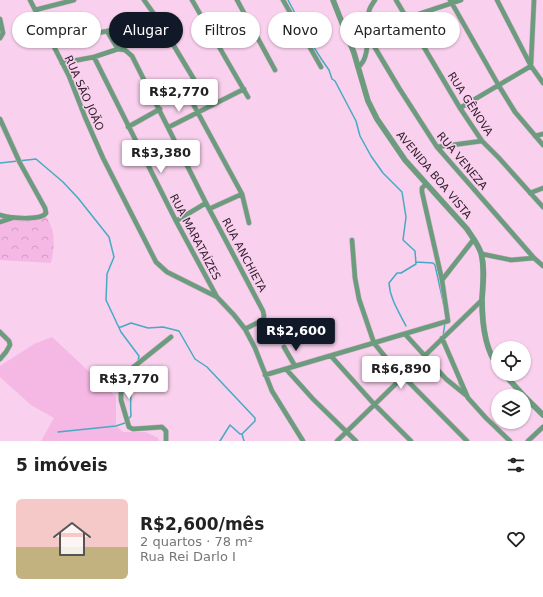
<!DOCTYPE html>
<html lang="pt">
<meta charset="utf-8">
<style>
:root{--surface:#fff;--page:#f2f2f2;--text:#222;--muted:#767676;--accent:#111827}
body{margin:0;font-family:"DejaVu Sans",sans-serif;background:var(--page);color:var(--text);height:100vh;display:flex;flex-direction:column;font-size:15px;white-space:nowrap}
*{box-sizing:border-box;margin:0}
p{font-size:13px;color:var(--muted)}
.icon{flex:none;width:22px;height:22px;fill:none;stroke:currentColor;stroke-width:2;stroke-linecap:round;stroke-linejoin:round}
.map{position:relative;height:441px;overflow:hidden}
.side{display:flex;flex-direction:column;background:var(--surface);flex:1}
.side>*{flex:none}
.top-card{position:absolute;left:12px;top:12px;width:519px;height:36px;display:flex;gap:8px}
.controls{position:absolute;left:491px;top:341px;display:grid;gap:8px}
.controls a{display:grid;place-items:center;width:40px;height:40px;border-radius:50%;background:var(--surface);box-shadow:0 1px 3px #0004;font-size:20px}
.price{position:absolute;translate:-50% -34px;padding:0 9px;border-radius:4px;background:#fff;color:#222;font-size:13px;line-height:26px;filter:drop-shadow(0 1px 2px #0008)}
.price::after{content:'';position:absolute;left:50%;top:24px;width:12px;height:9px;margin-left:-6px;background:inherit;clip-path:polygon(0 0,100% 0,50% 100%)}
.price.active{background:var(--accent);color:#fff}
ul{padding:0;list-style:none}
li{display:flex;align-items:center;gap:12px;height:100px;padding:0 16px}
li span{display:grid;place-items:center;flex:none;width:112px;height:80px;border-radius:6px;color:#555}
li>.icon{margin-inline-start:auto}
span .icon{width:48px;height:48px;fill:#fffc;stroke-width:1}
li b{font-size:17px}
h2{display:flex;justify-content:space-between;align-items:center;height:48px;padding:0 16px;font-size:17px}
.tag{padding:0 14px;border-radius:18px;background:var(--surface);box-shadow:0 1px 3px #0004;font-size:14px;line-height:36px}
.tag.active{background:var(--accent);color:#fff}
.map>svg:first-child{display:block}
.grass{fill:#f5b7e4}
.forest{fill:url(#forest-crowns)}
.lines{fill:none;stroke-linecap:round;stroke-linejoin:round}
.stream{stroke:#46aac2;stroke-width:1.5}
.minor-casing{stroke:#d5b0ca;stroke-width:5.5}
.tertiary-casing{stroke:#d5b0ca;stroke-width:6}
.minor{stroke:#6a9c7d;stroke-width:4.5}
.tertiary{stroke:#6a9c7d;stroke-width:5.5}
.labels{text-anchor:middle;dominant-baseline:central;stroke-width:3;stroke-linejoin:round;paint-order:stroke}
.street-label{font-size:11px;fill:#301d2b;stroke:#f9d0ed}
</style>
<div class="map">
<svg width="543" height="441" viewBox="0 0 543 441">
<defs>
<pattern id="forest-crowns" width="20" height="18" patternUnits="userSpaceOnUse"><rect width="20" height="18" fill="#f5b7e4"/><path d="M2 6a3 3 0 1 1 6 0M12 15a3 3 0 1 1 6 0" fill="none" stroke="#d29dc4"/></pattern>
</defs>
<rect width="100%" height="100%" fill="#f9d0ed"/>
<path class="grass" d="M52,337L116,397V426L123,432H146L158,438L159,441H41L54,418L31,405L0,377V366L34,344Z"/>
<path class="forest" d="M44,214C56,230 55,244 51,263L0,260V218H29Z"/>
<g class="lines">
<path class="stream" d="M288,0L308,38L322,60L329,70L332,79L335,81L356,121L360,136L371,156L383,173L402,192L406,217L403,240L415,251L416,264L401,273H397L389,283C390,299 399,312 406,326
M0,163L36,159L63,182L78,198L109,237L114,257L107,274L106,300L121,332L139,356L138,361
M416,262L433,263L435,265L444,306
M119,327H121L131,323L148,328L163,327L179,331L195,359L207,367L255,418V421L242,434
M443,336L445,323
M459,383L462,390
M58,432L116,426L125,423L131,416C130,400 131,382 136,366
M220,441L230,425L240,434H242L244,441"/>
<g class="minor-casing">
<path id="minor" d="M30,0L69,76L85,117L103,158L156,262L167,272L217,297L234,315L245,329L255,348L272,391L303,441
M144,0L159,21L210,106
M192,0L248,97
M237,0L275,70
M283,0L321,67
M396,0L460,108L482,141L499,158L543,207
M450,0L499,86L515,112L543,145
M497,0L531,66L543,83
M35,10L74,0
M407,18L461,0
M0,19L3,33L0,38
M107,31L118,49
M368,36L399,88L437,147L534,258L543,266
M51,42L159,21
M94,57L176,221L217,297
M62,63L94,57L118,49L125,50L132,56L206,203L263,311L264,316L263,320L245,329
M531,64L534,0
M358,67C373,57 364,26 369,11C370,7 373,3 375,0
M192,102L242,194L249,223
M460,108L531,66
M0,119L20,163L45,208L46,213C41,221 9,218 0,215
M128,127L160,109
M169,127L244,89
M535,136L543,134
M437,147L482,141
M426,184L422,188V192L442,280L448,321
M530,193L543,188
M209,209L242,194
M176,221L206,203
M0,222L12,218
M352,240L355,278L359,299L374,343L391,364L467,441
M482,254L511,260L534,258
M442,280L474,239
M0,332L9,341L10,345L6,352L0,359
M405,334L446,379L467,396
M442,338L468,398L486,418L510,441
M284,347L295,366
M331,356L374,404L411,441
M286,369L313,399L356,441
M265,375L448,321
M166,441V431L162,427L133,429L129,427L121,400V386L125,375L131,369L171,337
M337,441L482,300
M528,441L543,427"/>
</g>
<g class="tertiary-casing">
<path id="tertiary" d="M333,0L354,53L368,101L377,119L405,160L467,229C472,237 478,244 481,253C485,267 483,284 482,299C482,321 484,349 498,366
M504,374L524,396
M524,396L543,415"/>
</g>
<use href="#minor" class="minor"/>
<use href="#tertiary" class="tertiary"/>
</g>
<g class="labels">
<g class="street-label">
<text transform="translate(84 93) rotate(66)">RUA SÃO JOÃO</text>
<text transform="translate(470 104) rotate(57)">RUA GÊNOVA</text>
<text transform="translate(462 161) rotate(50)">RUA VENEZA</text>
<text transform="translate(434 175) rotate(50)">AVENIDA BOA VISTA</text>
<text transform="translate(195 237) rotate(62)">RUA MARATAÍZES</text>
<text transform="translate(244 255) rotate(62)">RUA ANCHIETA</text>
</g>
</g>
</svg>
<div class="controls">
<a><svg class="icon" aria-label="locate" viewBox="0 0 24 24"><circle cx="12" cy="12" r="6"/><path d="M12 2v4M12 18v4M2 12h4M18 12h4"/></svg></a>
<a><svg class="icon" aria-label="layers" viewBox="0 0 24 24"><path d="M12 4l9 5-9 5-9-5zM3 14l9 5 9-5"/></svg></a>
</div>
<b class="price" style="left:179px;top:113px">R$2,770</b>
<b class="price" style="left:161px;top:174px">R$3,380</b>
<b class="price active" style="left:296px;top:352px">R$2,600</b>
<b class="price" style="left:401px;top:390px">R$6,890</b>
<b class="price" style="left:129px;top:400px">R$3,770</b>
<div class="top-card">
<a class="tag">Comprar</a>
<a class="tag active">Alugar</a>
<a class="tag">Filtros</a>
<a class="tag">Novo</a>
<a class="tag">Apartamento</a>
</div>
</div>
<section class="side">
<h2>5 imóveis<svg class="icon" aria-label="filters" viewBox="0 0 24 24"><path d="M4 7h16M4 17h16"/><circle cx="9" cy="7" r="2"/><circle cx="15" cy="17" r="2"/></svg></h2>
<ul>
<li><span style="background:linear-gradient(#f6c9c9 60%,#c2b280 0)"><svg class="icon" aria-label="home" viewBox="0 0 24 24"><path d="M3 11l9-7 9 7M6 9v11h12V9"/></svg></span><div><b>R$2,600/mês</b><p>2 quartos · 78 m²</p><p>Rua Rei Darlo I</p></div><svg class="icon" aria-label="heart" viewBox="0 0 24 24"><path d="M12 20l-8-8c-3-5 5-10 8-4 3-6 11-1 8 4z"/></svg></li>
</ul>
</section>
